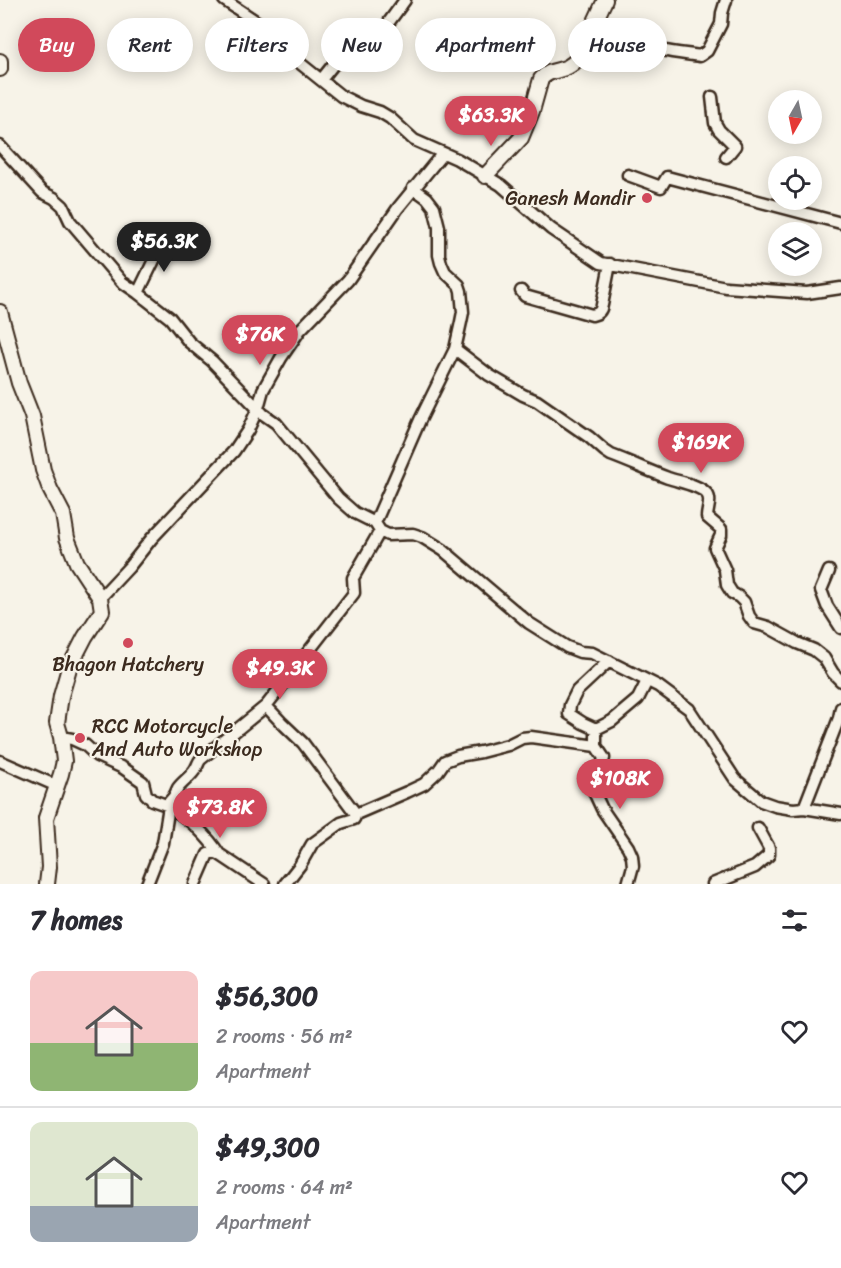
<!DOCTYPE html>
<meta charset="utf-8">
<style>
:root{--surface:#fff;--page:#f7f7f7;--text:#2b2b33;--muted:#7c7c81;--line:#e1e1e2;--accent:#d1495b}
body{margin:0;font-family:Sriracha,sans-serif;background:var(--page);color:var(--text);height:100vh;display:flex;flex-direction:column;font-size:22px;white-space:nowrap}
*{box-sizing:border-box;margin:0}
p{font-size:20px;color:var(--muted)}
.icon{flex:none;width:33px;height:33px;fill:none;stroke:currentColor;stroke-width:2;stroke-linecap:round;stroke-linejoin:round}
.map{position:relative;height:884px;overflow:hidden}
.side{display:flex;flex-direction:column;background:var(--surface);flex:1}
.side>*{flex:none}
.hud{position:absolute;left:18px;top:18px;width:806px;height:54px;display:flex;gap:12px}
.needle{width:39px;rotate:189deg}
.buttons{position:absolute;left:768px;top:90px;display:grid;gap:12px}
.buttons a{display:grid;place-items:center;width:54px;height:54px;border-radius:50%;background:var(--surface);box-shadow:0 3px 15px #0003;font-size:30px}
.price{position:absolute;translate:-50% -51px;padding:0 14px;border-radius:21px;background:var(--accent);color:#fff;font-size:20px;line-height:39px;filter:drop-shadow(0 2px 3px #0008)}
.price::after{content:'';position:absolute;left:50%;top:36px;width:18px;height:14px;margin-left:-9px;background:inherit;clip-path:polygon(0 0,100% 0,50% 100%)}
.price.selected{background:#222;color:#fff}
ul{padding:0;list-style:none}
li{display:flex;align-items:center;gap:18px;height:150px;padding:0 30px}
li+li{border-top:2px solid var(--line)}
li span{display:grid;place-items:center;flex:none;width:168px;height:120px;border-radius:12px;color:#555}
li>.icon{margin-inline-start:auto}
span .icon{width:72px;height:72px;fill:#fffc;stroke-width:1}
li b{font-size:26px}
h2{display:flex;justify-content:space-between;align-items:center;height:72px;padding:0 30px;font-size:26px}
.pill{padding:0 21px;border-radius:27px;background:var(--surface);box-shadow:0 3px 15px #0003;font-size:21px;line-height:54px}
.pill.selected{background:var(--accent);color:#fff}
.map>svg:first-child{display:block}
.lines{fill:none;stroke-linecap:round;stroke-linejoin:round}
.minor-casing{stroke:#3b2a1e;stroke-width:15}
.tertiary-casing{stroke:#3b2a1e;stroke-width:18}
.minor{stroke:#f7f3e8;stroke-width:10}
.tertiary{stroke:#f7f3e8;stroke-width:14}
.poi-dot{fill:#d1495b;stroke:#f7f3e8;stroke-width:2}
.labels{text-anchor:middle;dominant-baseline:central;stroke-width:4.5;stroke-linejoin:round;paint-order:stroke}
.poi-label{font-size:20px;fill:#3b2a1e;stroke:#f7f3e8;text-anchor:end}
</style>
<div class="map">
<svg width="841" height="884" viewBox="0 0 841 884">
<rect width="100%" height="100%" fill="#f7f3e8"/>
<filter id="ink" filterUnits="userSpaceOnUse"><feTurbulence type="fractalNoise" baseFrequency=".0167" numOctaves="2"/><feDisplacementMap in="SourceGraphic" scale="12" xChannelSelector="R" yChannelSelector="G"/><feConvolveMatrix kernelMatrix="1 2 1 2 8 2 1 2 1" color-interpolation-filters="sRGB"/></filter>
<g filter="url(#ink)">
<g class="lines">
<g class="minor-casing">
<path id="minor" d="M224,0L260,24L296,60L341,96L361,106L380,112L390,118L414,140L457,159L501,185L551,229L601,263L726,287L807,293L841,288
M594,24C616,35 638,45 662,50C674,53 687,54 700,56L707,51L721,24L722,13L726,0
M321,80L345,50L353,49L359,54H364L367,52L405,0
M712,97L715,123L719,130L735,146L726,157
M0,146L42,192L54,198L63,206L70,221L122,282L138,293L170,318L189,342L212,361L263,414L276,423L338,498L355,513L375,523L380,531L388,535L413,534L422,537L443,550L529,623L567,647L580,652L592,653L658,686L689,709L735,779L761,801L775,806L793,809L804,808L841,814
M628,175L661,187L667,177L841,223
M521,291L525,296L592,315C598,314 601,312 602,305L610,264
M138,293L155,258L167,242
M455,349L489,375L523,395L537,401L589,437L605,451L611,455C630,462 649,471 668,478C680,482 700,485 707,494C712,500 707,510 707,517L721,529V535L715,548L725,570L727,585L732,593L739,597L744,602L749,616L754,623L768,627L797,643L814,650L824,658L833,673L841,681
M375,523L420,420L455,349L461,322L463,312L461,291L459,285L445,272L441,263L439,255V227L434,207L427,198L413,188
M829,571L821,590L827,606L841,628
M100,598L129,567L152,538L234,451L248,430L258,408L263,390L281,358L300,330L348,280L398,208L443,153
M609,661L577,691L570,705L569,714L583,723L596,729L612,721L638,699L647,681
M266,706L354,593L353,578L380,531
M596,729V746L604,758L595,794L602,809L628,847L632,856L633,866L628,884
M61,737L72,739L85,745L97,756L123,768L143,782L146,794L152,800L169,806L163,843L147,884
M0,761L57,786
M804,808L839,718L841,708
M356,814L407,792L424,784L438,771L445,761L458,756L481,752L508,745L522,738L531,737L596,746
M219,854C206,833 189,819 169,806L170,801C175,797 175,794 178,788C183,781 192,776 196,768C198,765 198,762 201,759L266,706L281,722L303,743L356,814L354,819L341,823L312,844L300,865L285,884
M195,884L208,854L214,852L219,854L264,884
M713,884L755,867L769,855V848L758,828"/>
</g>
<g class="tertiary-casing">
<path id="tertiary" d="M0,61V69
M485,176L521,138L532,111L541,79C552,66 565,75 578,58L605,0
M0,312L19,383L32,416L43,470L50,489L63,514L67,538L77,563L100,598L102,611L85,637L69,668L61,696L57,723L61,737L64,761L61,774L46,818L49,867L47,884"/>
</g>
<use href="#minor" class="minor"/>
<use href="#tertiary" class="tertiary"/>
</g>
</g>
<g class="poi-dot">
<circle cx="647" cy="198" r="6"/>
<circle cx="128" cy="643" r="6"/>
<circle cx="80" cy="738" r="6"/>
</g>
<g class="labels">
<g class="poi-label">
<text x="635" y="198">Ganesh Mandir</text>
<text x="128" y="664" text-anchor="middle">Bhagon Hatchery</text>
<text x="92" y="726" text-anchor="start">RCC Motorcycle<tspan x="92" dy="23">And Auto Workshop</tspan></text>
</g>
</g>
</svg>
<div class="buttons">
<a><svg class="needle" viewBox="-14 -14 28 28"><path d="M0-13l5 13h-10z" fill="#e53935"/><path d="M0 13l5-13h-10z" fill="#7c7c81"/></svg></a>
<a><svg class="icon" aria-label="locate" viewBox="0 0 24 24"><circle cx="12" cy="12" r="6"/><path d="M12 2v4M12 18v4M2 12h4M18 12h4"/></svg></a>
<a><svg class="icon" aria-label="layers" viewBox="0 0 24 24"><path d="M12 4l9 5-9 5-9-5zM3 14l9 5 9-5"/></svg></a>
</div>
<b class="price" style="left:491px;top:147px">$63.3K</b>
<b class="price selected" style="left:164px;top:273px">$56.3K</b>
<b class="price" style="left:260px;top:366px">$76K</b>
<b class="price" style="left:701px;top:474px">$169K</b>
<b class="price" style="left:280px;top:700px">$49.3K</b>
<b class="price" style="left:620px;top:810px">$108K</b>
<b class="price" style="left:220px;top:839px">$73.8K</b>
<div class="hud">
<a class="pill selected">Buy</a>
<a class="pill">Rent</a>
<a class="pill">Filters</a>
<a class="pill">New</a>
<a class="pill">Apartment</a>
<a class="pill">House</a>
</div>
</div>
<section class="side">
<h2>7 homes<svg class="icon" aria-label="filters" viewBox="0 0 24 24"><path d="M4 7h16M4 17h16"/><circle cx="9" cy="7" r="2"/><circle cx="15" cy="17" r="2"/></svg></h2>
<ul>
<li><span style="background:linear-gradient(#f6c9c9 60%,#8fb573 0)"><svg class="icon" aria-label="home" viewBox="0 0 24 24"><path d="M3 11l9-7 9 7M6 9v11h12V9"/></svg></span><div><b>$56,300</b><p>2 rooms · 56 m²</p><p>Apartment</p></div><svg class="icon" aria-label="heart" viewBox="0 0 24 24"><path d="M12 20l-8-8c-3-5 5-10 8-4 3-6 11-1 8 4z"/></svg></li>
<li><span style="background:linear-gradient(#dfe7d0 70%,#9aa5b1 0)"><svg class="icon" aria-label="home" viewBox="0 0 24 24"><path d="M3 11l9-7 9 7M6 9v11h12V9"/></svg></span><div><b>$49,300</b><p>2 rooms · 64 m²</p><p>Apartment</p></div><svg class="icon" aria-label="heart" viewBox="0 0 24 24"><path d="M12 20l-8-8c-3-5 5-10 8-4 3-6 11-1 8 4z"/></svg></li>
</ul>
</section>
